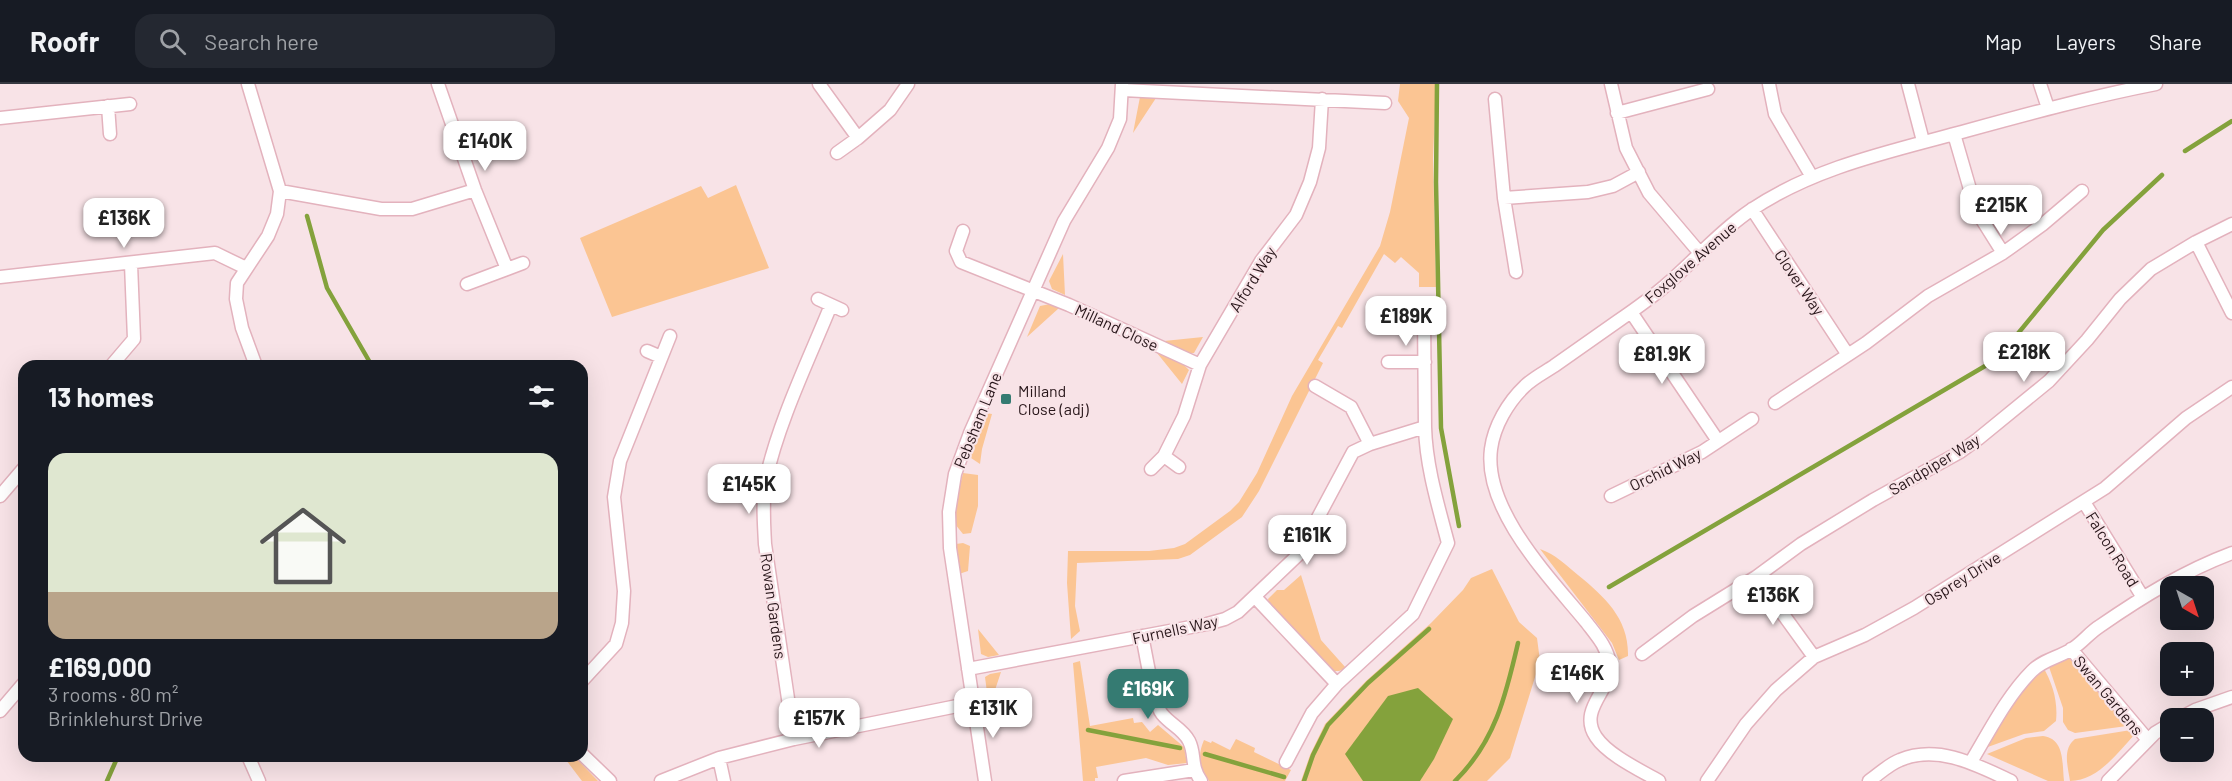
<!DOCTYPE html>
<meta charset="utf-8">
<style>
:root{--surface:#171b24;--page:#242831;--text:#f1f3f6;--muted:#9ea1a6;--line:#363941;--accent:#357b72}
body{margin:0;font-family:Barlow,sans-serif;background:var(--page);color:var(--text);height:100vh;display:flex;flex-direction:column;font-size:22px;white-space:nowrap}
*{box-sizing:border-box;margin:0}
p{font-size:20px;color:var(--muted)}
.icon{flex:none;width:33px;height:33px;fill:none;stroke:currentColor;stroke-width:2;stroke-linecap:round;stroke-linejoin:round}
.map{position:relative;flex:1;overflow:hidden}
.drawer{position:absolute;left:18px;top:276px;width:570px;height:402px;display:flex;flex-direction:column;background:var(--surface);border-radius:18px;box-shadow:0 6px 24px #0002}
.drawer>*{flex:none}
.needle{width:39px;rotate:141deg}
.tools{position:absolute;left:2160px;top:492px;display:grid;gap:12px}
.tools a{display:grid;place-items:center;width:54px;height:54px;border-radius:12px;background:var(--surface);box-shadow:0 6px 24px #0002;font-size:30px}
.price{position:absolute;translate:-50% -51px;padding:0 14px;border-radius:12px;background:#fff;color:#222;font-size:20px;line-height:39px;filter:drop-shadow(0 2px 3px #0008)}
.price::after{content:'';position:absolute;left:50%;top:36px;width:18px;height:14px;margin-left:-9px;background:inherit;clip-path:polygon(0 0,100% 0,50% 100%)}
.price.selected{background:var(--accent);color:#fff}
ul{padding:0;list-style:none}
li{display:grid;align-content:center;gap:12px;height:318px;padding:0 30px}
li span{display:grid;place-items:center;height:186px;border-radius:18px;color:#555}
li>.icon{margin-inline-start:auto}
span .icon{width:108px;height:108px;fill:#fffc;stroke-width:1}
li b{font-size:26px}
h2{display:flex;justify-content:space-between;align-items:center;height:72px;padding:0 30px;font-size:26px}
header{display:flex;align-items:center;gap:36px;box-sizing:border-box;height:84px;padding:0 30px;background:var(--surface);border-bottom:2px solid var(--line)}
header strong{font-size:28px}
nav{display:flex;gap:33px;margin-inline-start:auto;font-size:21px}
.search{width:420px;height:54px;background:var(--page);display:flex;align-items:center;gap:15px;box-sizing:border-box;padding:0 21px;border-radius:18px;color:var(--muted);font-size:22px}
.map>svg:first-child{display:block}
.green{fill:#fbc593}
.water{fill:#84a23c}
.lines{fill:none;stroke-linecap:round;stroke-linejoin:round}
.stream{stroke:#84a23c;stroke-width:4.5}
.minor-casing{stroke:#e3b2bd;stroke-width:15}
.minor{stroke:#fff;stroke-width:12}
.poi-dot{fill:#357b72;stroke:#f8e3e7;stroke-width:2}
.labels{text-anchor:middle;dominant-baseline:central;stroke-width:4.5;stroke-linejoin:round;paint-order:stroke}
.street-label{font-size:16px;fill:#28161a;stroke:#f8e3e7}
.poi-label{font-size:16px;fill:#28161a;stroke:#f8e3e7;text-anchor:start}
</style>
<header>
<strong>Roofr</strong>
<div class="search"><svg class="icon" aria-label="search" viewBox="0 0 24 24"><circle cx="10" cy="10" r="6"/><path d="M15 15l6 6"/></svg>Search here</div>
<nav><a>Map</a><a>Layers</a><a>Share</a></nav>
</header>
<div class="map">
<svg width="2232" height="697" viewBox="0 0 2232 697">
<rect width="100%" height="100%" fill="#f8e3e7"/>
<path class="green" d="M1400,0H1436L1433,75L1436,203H1419V189L1401,173L1395,179L1384,170L1342,244L1338,242L1318,276L1323,279L1259,407L1242,433L1190,471L1178,475L1077,479L1075,522L1080,547L1071,555L1067,499L1068,467H1149L1174,464L1185,460L1230,427L1239,418L1257,389L1292,312L1380,162L1390,128L1409,34L1398,17Z
M1140,13L1156,14L1133,49Z
M736,101L769,184L612,233L580,154L701,102L708,114Z
M1063,170L1065,211L1052,205L1049,197Z
M1050,220L1059,224L1027,253L1040,222Z
M1203,253L1194,269H1187L1164,257Z
M1157,269L1183,280L1189,286L1182,300Z
M986,329L992,330L982,365L980,380L968,372Z
M963,389L978,391V422L971,449L963,450L955,440L956,418Z
M963,459L970,462L968,487L959,490L956,460Z
M1540,465C1555,470 1566,481 1578,491C1605,513 1629,535 1628,572L1619,576L1612,559Z
M1492,485L1519,538L1537,554L1540,577L1510,674L1487,697H1301L1310,671L1325,640L1366,597L1431,539L1463,506L1471,494Z
M1301,491L1321,556L1346,584L1339,587H1330L1270,522L1268,515L1277,506H1284Z
M978,545L999,571L988,573L981,570Z
M2059,574H2069L2127,642L2075,649L2068,646L2063,638V624L2048,580Z
M1080,577L1090,642L1133,634L1134,639L1142,638L1150,648L1158,641L1184,663L1187,679L1168,681L1146,674L1096,683L1098,694H1095V697H1083L1073,579Z
M2043,583C2053,600 2058,618 2056,637L2044,647L2024,650L1985,664C2002,637 2018,604 2043,583Z
M1001,588L989,624L985,593L990,590Z
M2131,646L2134,651C2118,669 2097,697 2070,697C2068,683 2062,665 2075,655Z
M2043,652C2065,655 2062,679 2064,697H2048L1987,670L2026,654Z
M1236,655L1255,664L1254,668L1291,686L1285,697H1209C1200,683 1197,672 1204,656L1211,659L1212,657L1230,666Z
M563,672H574L598,697H582Z"/>
<path class="water" d="M1418,604L1453,635L1434,675L1420,697H1363L1345,670L1388,612Z"/>
<g class="lines">
<path class="stream" d="M1437,0L1436,98L1441,344L1459,442
M2185,67L2232,37
M307,132L327,204L372,282
M1609,503L1997,275L2103,146L2162,91
M1088,646L1180,664
M1205,670L1284,693
M107,697L118,672
M1304,697L1313,671L1328,641L1368,599L1429,545
M1455,697C1495,658 1506,611 1518,559"/>
<g class="minor-casing">
<path id="minor" d="M248,0L280,107L277,130L268,152L237,199L236,215L242,244L256,282
M438,0L475,106L507,185
M819,0L858,54L837,69
M1611,0L1626,64L1649,109L1699,168
M1769,0L1775,30L1812,93
M1908,0L1923,57
M2040,0L2048,24
M1123,6L1385,19
M1495,15L1504,114L1516,188
M108,22L110,50
M1617,29L1708,5
M0,34L130,20
M1954,50L1976,126L2003,169
M858,54L890,26L908,0
M280,107L381,125H412L475,106
M1504,114L1588,108L1613,102L1639,88
M1752,125L1848,271
M963,147L956,167L961,178L1069,221L1200,281
M2196,158L2232,140
M0,193L215,169L246,184
M467,200L523,179
M818,215L842,226
M1631,228L1718,357
M647,267L661,273
M1388,278H1425
M111,282L134,255L131,180
M1315,302L1351,323L1370,360
M1775,319L1866,259L1928,212L2003,169L2042,141L2082,107
M1164,372L1179,383
M1151,385L1164,372L1184,332L1200,281L1261,177L1296,131L1310,98L1319,64L1322,15
M0,412L24,384
M1611,412L1702,368L1752,335
M2084,418L2142,512
M1756,493L1814,573
M1255,513L1337,600
M1142,552C1146,569 1153,619 1162,630C1171,641 1183,645 1189,657C1196,671 1190,681 1201,697
M2071,565L2148,656
M1642,570L1693,532L1756,493L1801,460L1873,416L1960,368L1978,355L2049,297L2087,256L2120,215L2151,185L2196,158L2232,229
M968,585L1207,540L1225,535L1238,528L1298,471L1353,368L1370,360L1425,343L1424,230L1401,231
M582,597L616,560L622,539L624,507L614,413L620,377L670,252
M0,627L24,599
M2180,634L2195,626L2232,613
M794,655L765,460C764,439 762,416 766,395C778,339 809,275 831,221
M582,670L610,697
M248,672L259,697
M719,674L724,697
M1286,678L1312,629L1337,600L1413,530L1448,459C1438,421 1426,382 1425,343
M1971,678C1989,648 2007,612 2032,587C2044,575 2058,574 2072,565C2082,559 2090,548 2100,542C2142,513 2184,487 2232,469
M661,697L719,674L794,655L972,619
M985,697L950,464L949,428L955,390L970,349L1064,137L1108,64L1120,35L1122,0
M1124,697L1194,686
M1659,697C1640,686 1608,671 1596,653C1577,625 1613,605 1610,580C1607,563 1597,552 1587,539C1551,495 1483,426 1491,365C1494,342 1508,318 1525,302C1533,294 1545,288 1554,282C1575,267 1597,252 1618,237C1634,226 1651,214 1666,201C1695,176 1720,147 1751,126C1813,84 1888,68 1958,49C2024,31 2089,13 2156,0
M1707,697L1746,640L1776,606L1814,573L1865,551L1914,524L2105,404L2186,334L2232,303
M1869,697C1879,690 1889,680 1900,676C1938,660 1977,681 2011,697
M2108,697L2155,649L2170,640"/>
</g>
<use href="#minor" class="minor"/>
</g>
<rect class="poi-dot" x="1000" y="309" width="12" height="12" rx="3"/>
<g class="labels">
<g class="street-label">
<text transform="translate(1690 178) rotate(-41)">Foxglove Avenue</text>
<text transform="translate(1252 195) rotate(-58)">Alford Way</text>
<text transform="translate(1800 198) rotate(56)">Clover Way</text>
<text transform="translate(1117 243) rotate(25)">Milland Close</text>
<text transform="translate(977 336) rotate(-68)">Pebsham Lane</text>
<text transform="translate(1934 380) rotate(-31)">Sandpiper Way</text>
<text transform="translate(1665 385) rotate(-26)">Orchid Way</text>
<text transform="translate(2113 465) rotate(58)">Falcon Road</text>
<text transform="translate(1962 494) rotate(-32)">Osprey Drive</text>
<text transform="translate(774 522) rotate(82)">Rowan Gardens</text>
<text transform="translate(1175 545) rotate(-12)">Furnells Way</text>
<text transform="translate(2109 611) rotate(50)">Swan Gardens</text>
</g>
<g class="poi-label">
<text x="1018" y="306">Milland<tspan x="1018" dy="18">Close (adj)</tspan></text>
</g>
</g>
</svg>
<div class="tools">
<a><svg class="needle" viewBox="-14 -14 28 28"><path d="M0-13l5 13h-10z" fill="#e53935"/><path d="M0 13l5-13h-10z" fill="#9ea1a6"/></svg></a>
<a>+</a>
<a>−</a>
</div>
<b class="price" style="left:485px;top:88px">£140K</b>
<b class="price" style="left:2001px;top:152px">£215K</b>
<b class="price" style="left:124px;top:165px">£136K</b>
<b class="price" style="left:1406px;top:263px">£189K</b>
<b class="price" style="left:2024px;top:299px">£218K</b>
<b class="price" style="left:1662px;top:301px">£81.9K</b>
<b class="price" style="left:749px;top:431px">£145K</b>
<b class="price" style="left:1307px;top:482px">£161K</b>
<b class="price" style="left:1773px;top:542px">£136K</b>
<b class="price" style="left:1577px;top:620px">£146K</b>
<b class="price selected" style="left:1148px;top:636px">£169K</b>
<b class="price" style="left:993px;top:655px">£131K</b>
<b class="price" style="left:819px;top:665px">£157K</b>
<section class="drawer">
<h2>13 homes<svg class="icon" aria-label="filters" viewBox="0 0 24 24"><path d="M4 7h16M4 17h16"/><circle cx="9" cy="7" r="2"/><circle cx="15" cy="17" r="2"/></svg></h2>
<ul>
<li><span style="background:linear-gradient(#dfe7d0 75%,#b9a48a 0)"><svg class="icon" aria-label="home" viewBox="0 0 24 24"><path d="M3 11l9-7 9 7M6 9v11h12V9"/></svg></span><div><b>£169,000</b><p>3 rooms · 80 m²</p><p>Brinklehurst Drive</p></div></li>
</ul>
</section>
</div>
